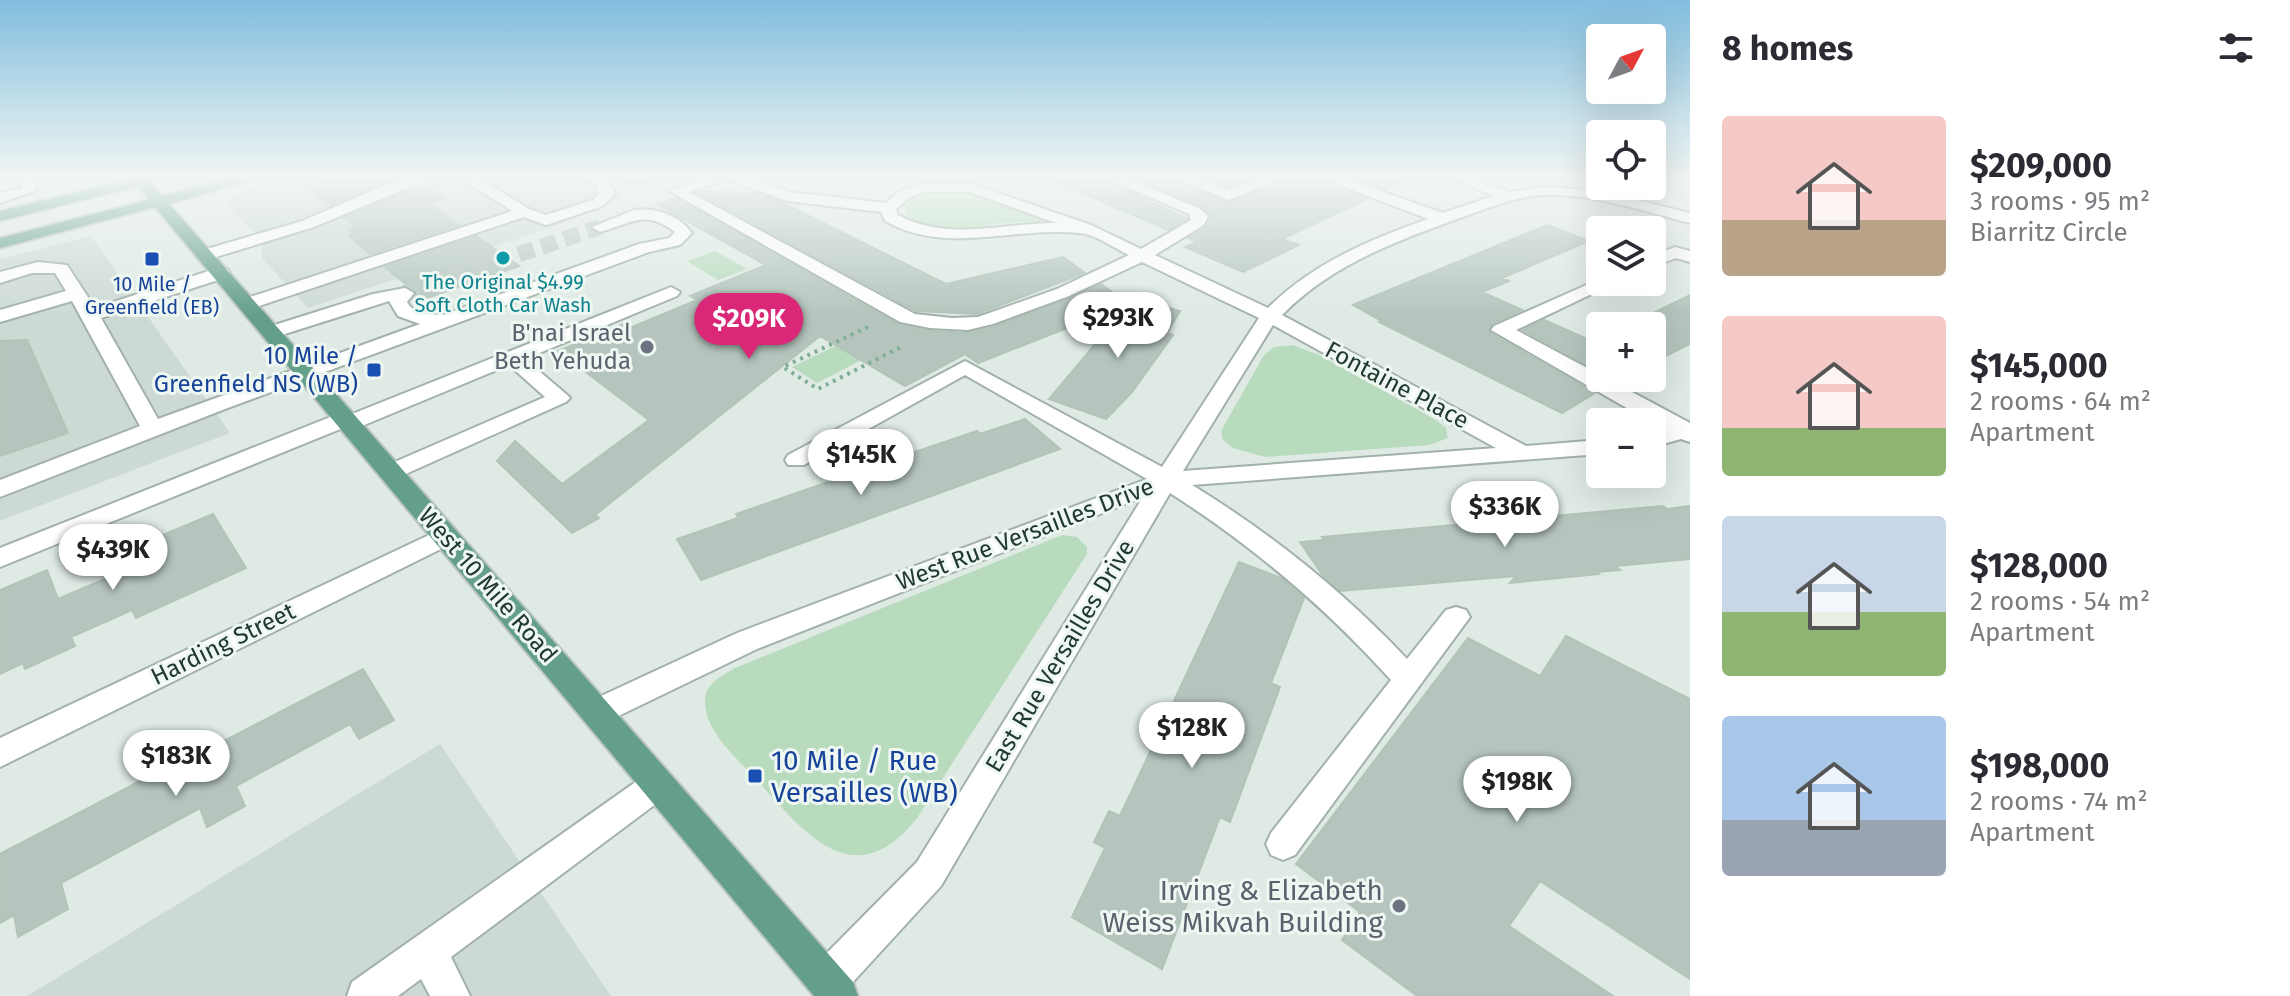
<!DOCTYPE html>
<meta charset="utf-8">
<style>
:root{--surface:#fff;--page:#f2f2f3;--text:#2b2b33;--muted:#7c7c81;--accent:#db2777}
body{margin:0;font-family:"Fira Sans",sans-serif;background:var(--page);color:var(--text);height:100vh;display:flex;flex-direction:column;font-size:30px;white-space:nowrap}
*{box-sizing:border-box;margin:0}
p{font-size:26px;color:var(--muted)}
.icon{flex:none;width:44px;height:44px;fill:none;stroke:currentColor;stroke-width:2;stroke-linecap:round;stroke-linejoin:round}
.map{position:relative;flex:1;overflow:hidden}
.panel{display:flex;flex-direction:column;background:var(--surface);width:600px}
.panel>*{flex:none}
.needle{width:52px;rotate:49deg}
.fabs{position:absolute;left:1586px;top:24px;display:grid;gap:16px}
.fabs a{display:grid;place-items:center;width:80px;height:80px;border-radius:8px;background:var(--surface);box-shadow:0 8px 32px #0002;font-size:40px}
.price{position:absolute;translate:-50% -68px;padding:0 18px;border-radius:28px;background:#fff;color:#222;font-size:26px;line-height:52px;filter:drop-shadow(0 2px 4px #0008)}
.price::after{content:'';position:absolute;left:50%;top:48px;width:24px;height:18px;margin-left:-12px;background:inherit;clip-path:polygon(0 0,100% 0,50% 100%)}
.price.selected{background:var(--accent);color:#fff}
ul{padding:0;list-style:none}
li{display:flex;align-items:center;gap:24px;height:200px;padding:0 32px}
li span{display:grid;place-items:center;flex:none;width:224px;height:160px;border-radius:8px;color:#555}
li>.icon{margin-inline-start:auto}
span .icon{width:96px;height:96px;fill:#fffc;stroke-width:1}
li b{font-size:34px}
h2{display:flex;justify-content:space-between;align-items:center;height:96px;padding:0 32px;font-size:34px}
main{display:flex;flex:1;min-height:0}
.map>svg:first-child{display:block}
.built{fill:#cddad3}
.green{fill:#b8dbbe}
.building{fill:#b5c5bd;stroke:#b2c3ba;stroke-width:2}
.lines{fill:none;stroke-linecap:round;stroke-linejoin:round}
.minor-tunnel{stroke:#b9c7c0;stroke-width:16;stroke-dasharray:16 8;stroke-linecap:butt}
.minor-casing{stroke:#a2b2aa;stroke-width:4}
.major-casing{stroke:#bcc4c1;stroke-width:4}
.path{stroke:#80ad9a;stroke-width:4;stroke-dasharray:3 5;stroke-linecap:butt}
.minor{fill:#fff;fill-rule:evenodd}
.major{fill:#649f89;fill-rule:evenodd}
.culture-dot{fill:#0f9aa8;stroke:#eff7f2;stroke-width:3}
.transit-dot{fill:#1a4fb4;stroke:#eff7f2;stroke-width:3}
.worship-dot{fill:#6b7280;stroke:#eff7f2;stroke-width:3}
.labels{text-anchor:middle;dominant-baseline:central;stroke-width:6;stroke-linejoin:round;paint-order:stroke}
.far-culture-label{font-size:20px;fill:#0d838f;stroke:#eff7f2}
.far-transit-label{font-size:20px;fill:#164399;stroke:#eff7f2}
.worship-label{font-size:24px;fill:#5b616d;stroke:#eff7f2;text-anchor:end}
.transit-label{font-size:24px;fill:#164399;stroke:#eff7f2;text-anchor:end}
.street-label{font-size:24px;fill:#213a30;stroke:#eff7f2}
.near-transit-label{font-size:28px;fill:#164399;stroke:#eff7f2;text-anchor:start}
.near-worship-label{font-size:28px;fill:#5b616d;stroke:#eff7f2;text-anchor:end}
</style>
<main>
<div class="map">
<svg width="1690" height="996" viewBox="0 0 1690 996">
<rect width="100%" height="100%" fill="#dfeae4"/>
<path class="built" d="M297,175H677L629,191L610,204L544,230L308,308L262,258V241L226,203L232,195L250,187Z
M91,236L230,433L0,521V259Z
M440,744L611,996H27Z"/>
<path class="green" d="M938,191L977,195L1050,220C1036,224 1020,221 1005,223C980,226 915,242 905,208L910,200Z
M715,251L747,269L718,280L687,261Z
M858,335L883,349L817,383L792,367Z
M1293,345L1319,355L1436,420L1446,428L1448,438L1429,445L1265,457L1233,448L1223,440L1221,431L1264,355L1274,347Z
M1062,535L1077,537L1087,547V554L917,818C854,898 804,832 756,779C738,759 706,733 705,703C704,684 721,676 735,668Z"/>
<path class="building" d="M350,175H404L330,206L307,187Z
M1040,175H1095L1187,219L1168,230Z
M1128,175H1164L1228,203L1294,175H1310L1367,199L1282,239L1299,245L1243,272L1185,247L1197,242L1188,238L1206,228L1211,217L1201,206Z
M1198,175H1260L1229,187Z
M1345,175H1416L1386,190Z
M423,185L444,199L429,204L459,225L370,254L349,236L355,234L349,230L356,227L344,218Z
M702,191L757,193L777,200L946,284L1063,257L1085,273L977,314L916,311L696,193Z
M676,198L899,325L930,331L969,333L994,327L1101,284L1128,304L978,363L965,354L905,386L820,336L595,515L599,518L572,533L497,461L515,441L562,484L649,420L558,351L624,324L630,328L697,300L690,296L766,265L658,205Z
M1547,225L1589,241L1502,278L1509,281L1482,292L1522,310L1493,323L1490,333L1595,393L1562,413L1379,322L1382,321L1353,305Z
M476,236L519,266L424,299L385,267Z
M1690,295V344L1652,363V326H1627Z
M1134,298L1180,311L1167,333L1173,335L1132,392L1106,419L1049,399Z
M1544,320L1594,342L1600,339V372L1523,330Z
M27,340L68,433L0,456V341Z
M1025,419L1060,449L701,580L677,539L738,518L736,514L871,467L977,431L980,434Z
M1663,506L1667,509L1690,506V559L1616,566L1620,570L1597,572L1599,574L1510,583L1516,576L1340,591L1324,577L1300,542L1325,540L1322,537Z
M213,514L246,568L136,618L132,610L71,637L75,646L25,669L23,663L0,674V590L47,570L58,599L114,575L107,558Z
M1239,562L1281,578L1304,598L1271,683L1280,687L1230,822L1220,817L1162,969L1072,917L1105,848L1094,842L1109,811L1120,816Z
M1566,636L1690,699V979L1540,881L1509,926L1613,996H1417L1342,940L1360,912L1296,864L1468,638L1540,676Z
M363,669L394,720L359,739L350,724L236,786L245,806L207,827L200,808L61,883L68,909L18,937L14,915L0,923V854L217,741L218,744Z"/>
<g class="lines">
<path class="minor-tunnel" d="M405,293L600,227"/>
<g class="minor-casing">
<path id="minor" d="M16,175H30L37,190L0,203V193L22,188Z
M415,175H439L314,227L206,260L198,255L200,251L302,221L390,183Z
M456,175H474L529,209L546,215L593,200L599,193L597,186L581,175C599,175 607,177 615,194L603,206L546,225L524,217L253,308H241L238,304L241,300L512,211Z
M615,175H658C648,182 625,182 615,175Z
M709,175H744L790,192L885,203L900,191L922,184H972L1091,225L1141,249L1191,220L1189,214L1098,175H1119L1199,208L1208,216L1204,225L1155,255L1268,308C1313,263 1369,240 1428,219L1313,175H1335L1443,213L1494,196L1445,175H1466L1510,192L1545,187L1601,191L1690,213V223C1642,211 1596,194 1546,195C1515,196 1486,209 1457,219C1394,242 1331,265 1282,315L1526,446L1600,440V454L1192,485C1272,534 1343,591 1407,659L1446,610L1456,607L1466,610L1470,617L1295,855L1283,860L1271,855L1266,844L1271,833L1391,680C1325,607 1253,546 1170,493L941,886L841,995L817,996L808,981L813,967L917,862L1143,497L757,649L608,721L597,725L586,721L582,712L586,703L737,633L1147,479L965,375L804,465H788L785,460L788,455L965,361L1162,467L1259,318L1142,262L1069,296L993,324L968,330L930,328L900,322L669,191ZM727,179L787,201L881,212L885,221C948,256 1012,226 1079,233C1095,234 1114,248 1129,255L1057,289L978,317L952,318L915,314L689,192ZM924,192H970L1056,223C1002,223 948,242 898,215L896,209L910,197ZM1273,325L1496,448L1183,471Z
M1167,175H1188L1229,190L1270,175H1291L1229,200Z
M634,210C656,207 679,215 692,233L680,245L649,252L225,409L0,497V480L140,426L72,301L0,322V310L66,291L55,273H32L0,283V272L38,262L67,265L95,308L215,269H227L230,273L227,277L101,318L158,419L420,324L398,316L389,301L272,338L265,336L262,332L265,328L373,294L405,288L414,293L407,302C414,315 430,314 443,315L639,244L669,238L675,232C645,209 632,223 600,232L592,227Z
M1675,247L1690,251V262L1676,258L1652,267V256Z
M1600,279V282H1617L1516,330L1690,423V442L1681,439L1652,447V433L1665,430L1491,330L1494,326Z
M671,287L680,292L677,296L525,359L566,394L570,398L566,402L399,477H383L379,472L383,467L545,397L509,365L357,428H343L0,567V548L338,414H352Z
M446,527L455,530L459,536L455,542L0,767V738Z
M658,770L669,774L674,784L669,794L451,957L470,996H430L421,979L398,996H347L352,982L647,774Z"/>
</g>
<g class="major-casing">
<path id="major" d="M129,175H173L151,183L162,196L244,175H269L169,204L853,982L858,996H814L155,207L0,248V238L149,200L138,186L0,221V211L132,179Z"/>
</g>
<path class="path" d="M868,327L783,367L818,389L903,346"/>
<use href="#minor" class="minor"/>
<use href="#major" class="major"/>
</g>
<linearGradient id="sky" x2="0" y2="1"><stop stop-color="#81bdde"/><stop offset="0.56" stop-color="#f1f6f3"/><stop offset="1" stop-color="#f1f6f3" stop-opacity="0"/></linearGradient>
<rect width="1690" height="315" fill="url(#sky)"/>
<circle class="culture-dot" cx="503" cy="258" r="8"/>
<g class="transit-dot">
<rect x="144" y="251" width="16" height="16" rx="4"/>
<rect x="366" y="362" width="16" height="16" rx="4"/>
<rect x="747" y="768" width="16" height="16" rx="4"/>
</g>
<g class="worship-dot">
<circle cx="647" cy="347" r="8"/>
<circle cx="1399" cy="906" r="8"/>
</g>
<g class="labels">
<g class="far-culture-label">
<text x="503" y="282">The Original $4.99<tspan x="503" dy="23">Soft Cloth Car Wash</tspan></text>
</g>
<g class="far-transit-label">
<text x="152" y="284">10 Mile /<tspan x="152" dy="23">Greenfield (EB)</tspan></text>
</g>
<g class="worship-label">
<text x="631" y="333">B'nai Israel<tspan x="631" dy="28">Beth Yehuda</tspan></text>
</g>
<g class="transit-label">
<text x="358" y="356">10 Mile /<tspan x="358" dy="28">Greenfield NS (WB)</tspan></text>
</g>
<g class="street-label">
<text transform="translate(1397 385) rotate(28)">Fontaine Place</text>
<text transform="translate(1025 534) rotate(-21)">West Rue Versailles Drive</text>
<text transform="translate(488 585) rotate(49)">West 10 Mile Road</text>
<text transform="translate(223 644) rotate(-26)">Harding Street</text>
<text transform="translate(1060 656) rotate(-59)">East Rue Versailles Drive</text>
</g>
<g class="near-transit-label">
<text x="771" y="760">10 Mile / Rue<tspan x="771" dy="32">Versailles (WB)</tspan></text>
</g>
<g class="near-worship-label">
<text x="1383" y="890">Irving &amp; Elizabeth<tspan x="1383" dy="32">Weiss Mikvah Building</tspan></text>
</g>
</g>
</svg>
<div class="fabs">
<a><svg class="needle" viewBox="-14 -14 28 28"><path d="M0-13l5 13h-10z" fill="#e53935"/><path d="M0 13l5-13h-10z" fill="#7c7c81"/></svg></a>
<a><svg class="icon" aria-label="locate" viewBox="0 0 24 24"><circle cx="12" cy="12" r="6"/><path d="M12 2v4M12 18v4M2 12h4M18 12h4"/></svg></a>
<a><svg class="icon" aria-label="layers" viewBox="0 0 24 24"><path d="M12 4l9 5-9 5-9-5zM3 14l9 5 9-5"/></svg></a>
<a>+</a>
<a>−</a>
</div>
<b class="price" style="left:1118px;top:360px">$293K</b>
<b class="price selected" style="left:749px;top:361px">$209K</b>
<b class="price" style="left:861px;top:497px">$145K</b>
<b class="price" style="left:1505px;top:549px">$336K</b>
<b class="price" style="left:113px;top:592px">$439K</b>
<b class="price" style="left:1192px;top:770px">$128K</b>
<b class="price" style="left:176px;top:798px">$183K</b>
<b class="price" style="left:1517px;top:824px">$198K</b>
</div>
<section class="panel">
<h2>8 homes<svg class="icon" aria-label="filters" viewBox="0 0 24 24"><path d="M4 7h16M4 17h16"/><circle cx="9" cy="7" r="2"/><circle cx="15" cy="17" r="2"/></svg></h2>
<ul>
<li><span style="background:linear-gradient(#f6c9c9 65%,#b9a48a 0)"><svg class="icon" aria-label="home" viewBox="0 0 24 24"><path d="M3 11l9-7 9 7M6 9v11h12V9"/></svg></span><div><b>$209,000</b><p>3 rooms · 95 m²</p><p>Biarritz Circle</p></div></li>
<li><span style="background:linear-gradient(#f6c9c9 70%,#8fb573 0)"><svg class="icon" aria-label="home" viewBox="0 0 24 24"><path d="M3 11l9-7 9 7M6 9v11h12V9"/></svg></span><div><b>$145,000</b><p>2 rooms · 64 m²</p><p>Apartment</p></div></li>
<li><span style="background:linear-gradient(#c9d6e8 60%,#8fb573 0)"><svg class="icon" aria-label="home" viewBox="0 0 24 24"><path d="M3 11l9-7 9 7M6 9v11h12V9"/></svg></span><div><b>$128,000</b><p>2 rooms · 54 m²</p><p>Apartment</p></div></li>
<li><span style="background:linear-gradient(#a9c7e8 65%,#9aa5b1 0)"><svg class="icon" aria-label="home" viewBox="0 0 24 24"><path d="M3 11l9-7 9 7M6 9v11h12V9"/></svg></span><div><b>$198,000</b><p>2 rooms · 74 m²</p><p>Apartment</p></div></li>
</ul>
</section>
</main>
